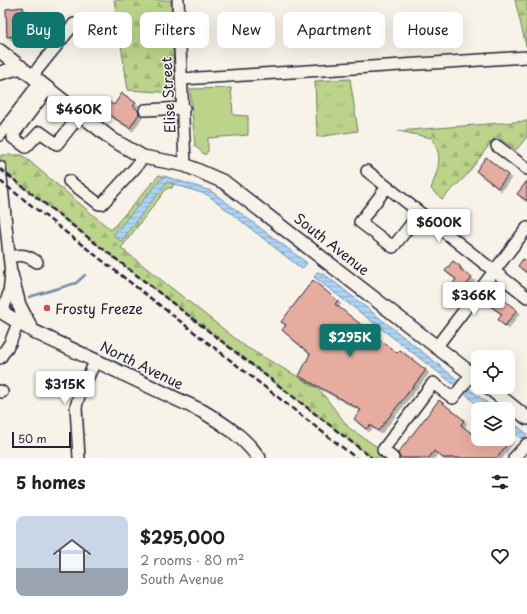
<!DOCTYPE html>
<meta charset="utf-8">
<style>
:root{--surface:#fff;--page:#f6f6f6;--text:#202124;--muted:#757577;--line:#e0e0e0;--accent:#0f766e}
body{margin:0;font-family:"Playpen Sans",sans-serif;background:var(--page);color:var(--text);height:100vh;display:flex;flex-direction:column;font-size:15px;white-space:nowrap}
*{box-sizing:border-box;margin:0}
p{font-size:13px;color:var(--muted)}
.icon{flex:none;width:22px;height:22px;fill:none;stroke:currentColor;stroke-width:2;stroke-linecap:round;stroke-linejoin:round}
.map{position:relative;height:458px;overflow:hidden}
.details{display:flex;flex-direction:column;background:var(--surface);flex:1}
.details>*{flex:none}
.top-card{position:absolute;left:12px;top:12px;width:503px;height:36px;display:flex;gap:8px}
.controls{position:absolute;left:471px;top:350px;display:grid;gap:8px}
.controls a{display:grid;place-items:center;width:44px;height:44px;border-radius:8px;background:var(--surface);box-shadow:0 4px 16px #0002;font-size:20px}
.scale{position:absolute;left:12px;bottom:10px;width:59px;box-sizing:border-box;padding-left:4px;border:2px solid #22223b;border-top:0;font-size:11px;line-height:14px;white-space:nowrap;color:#22223b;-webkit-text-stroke:3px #f7f3e8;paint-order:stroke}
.price{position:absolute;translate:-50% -34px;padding:0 9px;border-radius:4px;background:#fff;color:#222;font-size:13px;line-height:26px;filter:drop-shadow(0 1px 2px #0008)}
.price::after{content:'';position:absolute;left:50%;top:24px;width:12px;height:9px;margin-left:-6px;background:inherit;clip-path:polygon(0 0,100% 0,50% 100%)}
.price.active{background:var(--accent);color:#fff}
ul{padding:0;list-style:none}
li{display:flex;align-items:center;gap:12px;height:100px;padding:0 16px}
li+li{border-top:1px solid var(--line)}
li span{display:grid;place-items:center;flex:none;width:112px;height:80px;border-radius:8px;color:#555}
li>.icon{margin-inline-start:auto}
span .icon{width:48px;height:48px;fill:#fffc;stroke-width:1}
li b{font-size:17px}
h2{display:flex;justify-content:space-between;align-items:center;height:48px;padding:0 16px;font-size:17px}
.tag{padding:0 14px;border-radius:8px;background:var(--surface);box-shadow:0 4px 16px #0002;font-size:14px;line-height:36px}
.tag.active{background:var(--accent);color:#fff}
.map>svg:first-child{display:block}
.grass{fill:#bbd48a;stroke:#6e7b62}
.forest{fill:url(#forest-firs);stroke:#6e7b62}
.park{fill:url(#park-tufts);stroke:#6e7b62}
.water{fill:url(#water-rules);stroke:#748dab}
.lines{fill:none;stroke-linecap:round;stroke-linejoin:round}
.stream{stroke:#748dab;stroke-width:2.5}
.building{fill:#e5ac9f;stroke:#22223b;filter:url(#shadow)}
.minor-casing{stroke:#22223b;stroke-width:14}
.major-casing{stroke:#22223b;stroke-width:16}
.minor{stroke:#f7f3e8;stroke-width:11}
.major{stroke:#f7f3e8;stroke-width:13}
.rail{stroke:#22223b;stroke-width:2.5;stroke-dasharray:6 3;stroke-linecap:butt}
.poi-dot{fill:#d1495b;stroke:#f7f3e8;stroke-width:1.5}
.labels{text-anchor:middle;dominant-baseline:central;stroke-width:3;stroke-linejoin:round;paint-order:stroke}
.street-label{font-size:14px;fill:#22223b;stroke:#f7f3e8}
.poi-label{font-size:14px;fill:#22223b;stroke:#f7f3e8;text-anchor:start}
</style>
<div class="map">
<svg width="527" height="458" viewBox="0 0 527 458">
<defs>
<pattern id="forest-firs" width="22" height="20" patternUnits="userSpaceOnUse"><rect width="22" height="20" fill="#bbd48a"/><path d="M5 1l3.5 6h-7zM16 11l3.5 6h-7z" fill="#a0b678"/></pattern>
<pattern id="park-tufts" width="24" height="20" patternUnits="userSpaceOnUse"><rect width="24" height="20" fill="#bbd48a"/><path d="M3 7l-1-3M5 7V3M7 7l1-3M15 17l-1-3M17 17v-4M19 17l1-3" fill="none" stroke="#a0b678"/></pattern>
<pattern id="water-rules" width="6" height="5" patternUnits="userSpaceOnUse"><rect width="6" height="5" fill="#abd4f6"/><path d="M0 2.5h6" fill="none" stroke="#93b6d4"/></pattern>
<filter id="shadow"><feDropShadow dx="3" dy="3" stdDeviation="0" flood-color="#0004"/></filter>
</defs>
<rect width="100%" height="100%" fill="#f7f3e8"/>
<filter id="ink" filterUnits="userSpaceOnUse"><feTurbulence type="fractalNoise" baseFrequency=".025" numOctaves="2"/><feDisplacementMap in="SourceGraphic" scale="8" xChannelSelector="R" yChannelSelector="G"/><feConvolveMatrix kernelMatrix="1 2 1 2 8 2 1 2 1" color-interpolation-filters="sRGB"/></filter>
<g filter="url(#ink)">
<path class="grass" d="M231,88L233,115L248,116V135L208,138V151L205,155L195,146L190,89Z"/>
<path class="forest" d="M114,0H171L175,93L128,90Z
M515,0H527L526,46Z
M527,121V137L516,150L496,136L465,177L442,199L431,189C438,167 444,159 432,138L398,131Z
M1,155H22L111,230L159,175L175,180L172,188H167L121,248L246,347L319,389L349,428L376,446L385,458H372L0,169Z"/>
<path class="park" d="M350,79L358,131L317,137L315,81Z"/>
<path class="water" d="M164,176L211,191L307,263L302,269L208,195L167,182L121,241L113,235Z
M317,272L324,274L459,381L456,386L314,277Z
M468,388L495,409C479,409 475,404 464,392Z
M508,419L527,434L523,440L508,428Z"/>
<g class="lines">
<path class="stream" d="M29,297L76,283L85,275"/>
</g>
<path class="building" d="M23,7L24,13H34L35,33L7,37L6,9Z
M122,93L136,103L133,106L138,110L139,114L130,128L108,114L109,112L103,107L107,101L114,105Z
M486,157L508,175L498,188L476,171Z
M527,181V201L517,194Z
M523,259L527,262V273L518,266Z
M453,261L461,267L460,269L472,278L460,292L452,285L456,279L445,271Z
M313,280L338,301L335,304L397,353L400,350L426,370L378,431L370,425L366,429L354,419L361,410L299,376L310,354L282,330L286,325L281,322Z
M494,293L517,310L505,326L498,320L502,314L486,303Z
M439,400L464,420L461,425L474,435L478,429V439H511L497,458H443L434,451L429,458H400L398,453Z"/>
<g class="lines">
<g class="minor-casing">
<path id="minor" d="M178,0L185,165
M32,76L74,24
M182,79L527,57
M48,89L13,135V138L26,147L40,132L57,144L80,115
M145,110L184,108
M0,135L40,82
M497,146L527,169
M0,167L11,274L9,293L2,313
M367,171L527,297
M69,181L99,204H102L135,168L143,157
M387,187L360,222L393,247L420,213
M9,257C21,254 27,255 37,262
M437,346L527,228
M0,358L10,343L18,323
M0,391L2,392
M79,458L76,407L79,396L96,360
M393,458L383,450L433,383L453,398L472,374
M514,458L527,444"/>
</g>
<g class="major-casing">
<path id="major" d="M0,51L113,140L143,157L185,165L224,182L478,379
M0,73L21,67
M11,274L19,305L32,330
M0,311L33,331L202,411C224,424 244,437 259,458
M488,387L527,418"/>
</g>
<use href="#minor" class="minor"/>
<use href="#major" class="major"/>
<path class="rail" d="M0,169L372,458
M0,181L356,458"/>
</g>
</g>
<circle class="poi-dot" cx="47" cy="308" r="4"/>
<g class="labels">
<g class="street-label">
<text transform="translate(168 95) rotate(-93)">Elise Street</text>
<text transform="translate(332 244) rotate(38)">South Avenue</text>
<text transform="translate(142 365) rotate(26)">North Avenue</text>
</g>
<g class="poi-label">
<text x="55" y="308">Frosty Freeze</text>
</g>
</g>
</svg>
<div class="controls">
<a><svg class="icon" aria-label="locate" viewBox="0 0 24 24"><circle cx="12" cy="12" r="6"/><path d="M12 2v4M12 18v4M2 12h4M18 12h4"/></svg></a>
<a><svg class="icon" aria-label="layers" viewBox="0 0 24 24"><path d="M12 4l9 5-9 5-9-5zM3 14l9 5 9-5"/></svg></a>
</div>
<div class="scale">50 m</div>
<b class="price" style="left:79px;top:130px">$460K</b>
<b class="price" style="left:439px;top:243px">$600K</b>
<b class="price" style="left:474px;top:316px">$366K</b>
<b class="price active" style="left:350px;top:358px">$295K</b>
<b class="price" style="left:65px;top:405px">$315K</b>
<div class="top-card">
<a class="tag active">Buy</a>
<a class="tag">Rent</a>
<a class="tag">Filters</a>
<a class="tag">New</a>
<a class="tag">Apartment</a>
<a class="tag">House</a>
</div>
</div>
<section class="details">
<h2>5 homes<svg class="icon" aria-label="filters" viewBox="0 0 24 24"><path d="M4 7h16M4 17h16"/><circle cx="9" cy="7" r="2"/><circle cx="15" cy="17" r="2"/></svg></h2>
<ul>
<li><span style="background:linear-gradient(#c9d6e8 65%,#9aa5b1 0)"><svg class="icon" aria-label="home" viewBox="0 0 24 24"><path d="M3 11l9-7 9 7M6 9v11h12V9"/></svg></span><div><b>$295,000</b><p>2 rooms · 80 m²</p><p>South Avenue</p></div><svg class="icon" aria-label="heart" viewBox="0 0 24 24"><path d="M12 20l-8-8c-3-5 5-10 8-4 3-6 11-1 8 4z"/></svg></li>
</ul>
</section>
